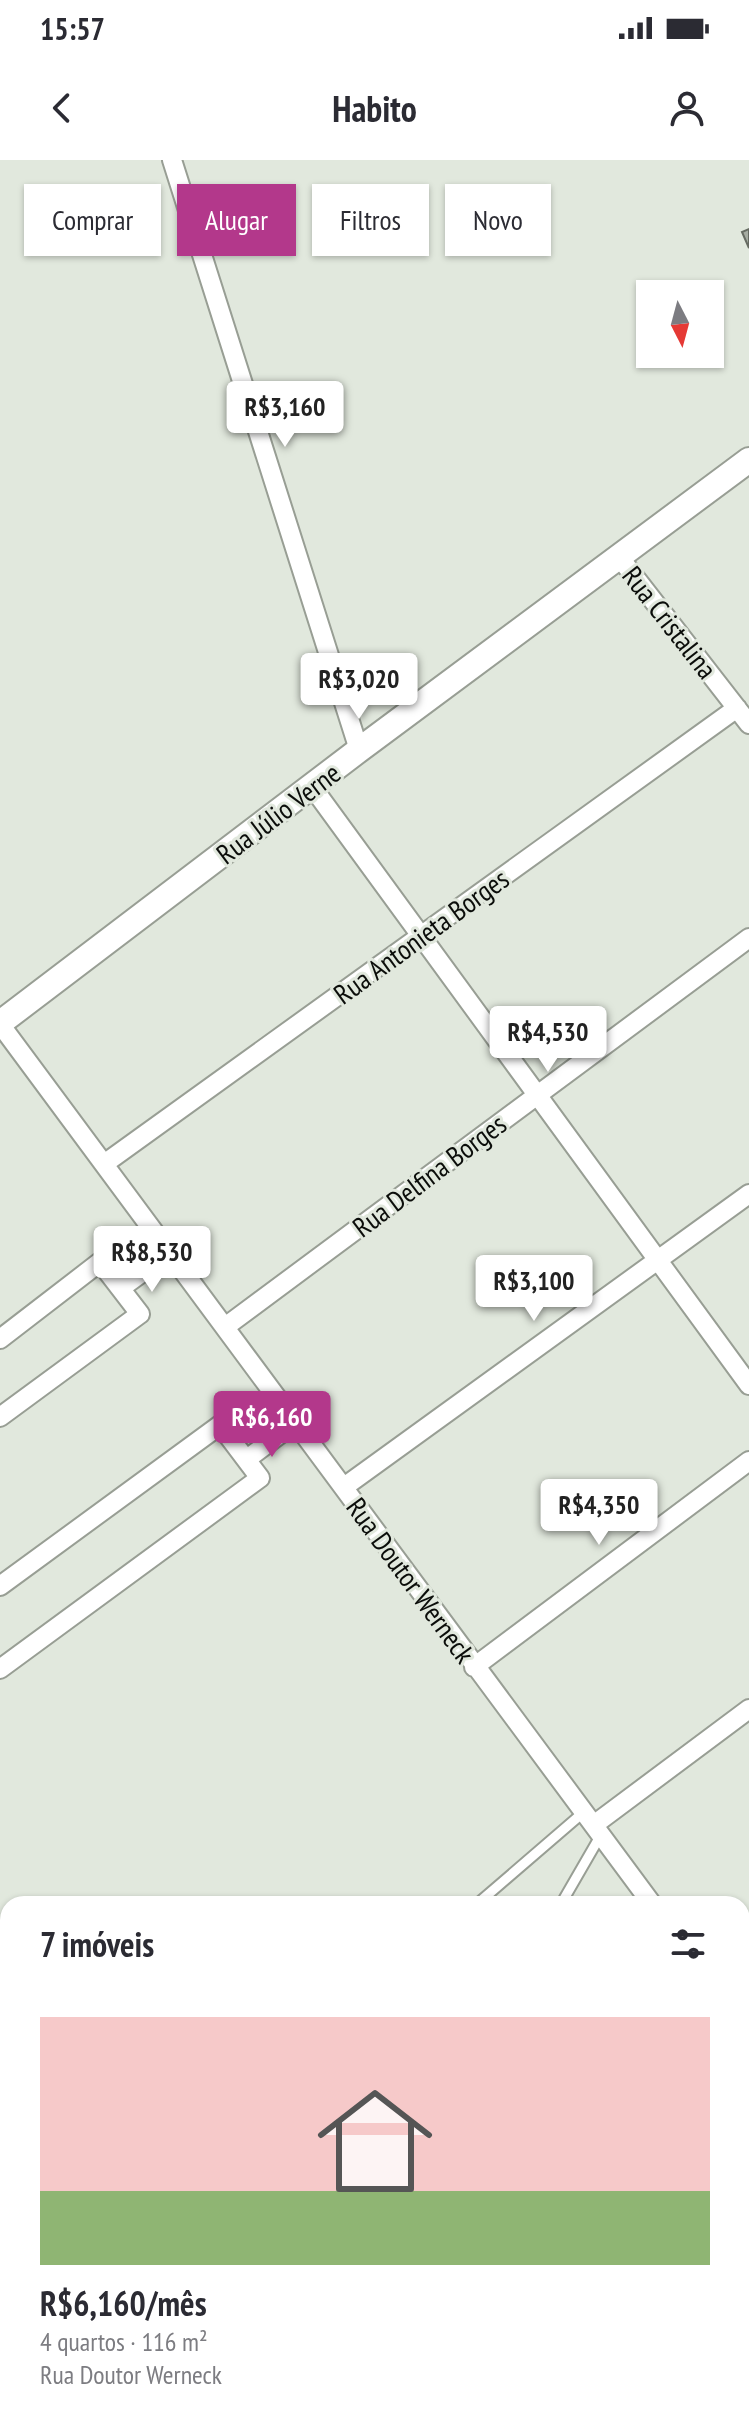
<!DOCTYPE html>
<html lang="pt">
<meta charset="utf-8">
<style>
:root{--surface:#fff;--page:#f2f2f3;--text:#2b2b33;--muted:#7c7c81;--line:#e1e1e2;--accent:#b3388b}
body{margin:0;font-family:"PT Sans Narrow",sans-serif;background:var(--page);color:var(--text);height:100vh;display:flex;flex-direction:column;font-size:30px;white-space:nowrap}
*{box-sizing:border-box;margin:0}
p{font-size:26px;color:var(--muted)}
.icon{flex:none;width:44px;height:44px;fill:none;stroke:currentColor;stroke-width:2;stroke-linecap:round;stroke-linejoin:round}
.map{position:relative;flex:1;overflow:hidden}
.panel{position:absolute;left:0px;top:1736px;width:750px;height:536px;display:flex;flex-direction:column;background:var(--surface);border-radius:24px 24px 0 0;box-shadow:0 2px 6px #0004}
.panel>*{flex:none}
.top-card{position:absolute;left:24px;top:24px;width:702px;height:72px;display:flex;gap:16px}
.needle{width:52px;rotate:174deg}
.tools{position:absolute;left:636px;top:120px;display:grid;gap:16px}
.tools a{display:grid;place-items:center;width:88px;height:88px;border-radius:0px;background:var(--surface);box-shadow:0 2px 6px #0004;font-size:40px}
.price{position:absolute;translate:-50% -68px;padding:0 18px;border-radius:8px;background:#fff;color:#222;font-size:26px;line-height:52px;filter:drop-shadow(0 2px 4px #0008)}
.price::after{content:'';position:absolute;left:50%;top:48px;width:24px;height:18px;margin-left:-12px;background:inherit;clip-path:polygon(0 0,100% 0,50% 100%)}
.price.current{background:var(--accent);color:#fff}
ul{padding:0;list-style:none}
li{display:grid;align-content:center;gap:16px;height:424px;padding:0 40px}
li+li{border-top:2px solid var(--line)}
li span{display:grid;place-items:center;height:248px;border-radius:0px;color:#555}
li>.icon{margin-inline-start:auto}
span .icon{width:144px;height:144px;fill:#fffc;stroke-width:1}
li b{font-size:34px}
h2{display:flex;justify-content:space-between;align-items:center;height:96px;padding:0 40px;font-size:34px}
.pill{padding:0 28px;border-radius:0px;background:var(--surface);box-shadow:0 2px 6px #0004;font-size:28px;line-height:72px}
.pill.current{background:var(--accent);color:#fff}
.status{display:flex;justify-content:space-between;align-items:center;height:56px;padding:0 40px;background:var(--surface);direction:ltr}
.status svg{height:22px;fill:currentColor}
header{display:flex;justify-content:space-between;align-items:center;height:104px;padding:0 40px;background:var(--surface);font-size:36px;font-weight:700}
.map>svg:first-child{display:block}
.green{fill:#abc39b}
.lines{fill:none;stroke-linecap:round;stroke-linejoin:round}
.stream{stroke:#8cb073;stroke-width:5}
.building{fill:#a6aca2;stroke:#666b62;stroke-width:2}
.service-casing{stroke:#989e94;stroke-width:13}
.minor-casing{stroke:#989e94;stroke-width:22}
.tertiary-casing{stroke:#989e94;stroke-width:28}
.secondary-casing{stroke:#989e94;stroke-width:30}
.service{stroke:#fff;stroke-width:9}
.minor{stroke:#fff;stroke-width:18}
.tertiary{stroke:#fff;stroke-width:24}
.secondary{stroke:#fff;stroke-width:26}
.labels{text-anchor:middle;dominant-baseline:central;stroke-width:6;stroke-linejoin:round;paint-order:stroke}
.street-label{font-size:28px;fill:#0b0d0a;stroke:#e1e8dd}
</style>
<div class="status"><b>15:57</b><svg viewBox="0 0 49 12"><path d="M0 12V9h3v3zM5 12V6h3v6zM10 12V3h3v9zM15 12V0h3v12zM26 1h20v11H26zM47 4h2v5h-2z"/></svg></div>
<header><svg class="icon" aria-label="back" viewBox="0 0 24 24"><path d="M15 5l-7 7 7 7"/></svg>Habito<svg class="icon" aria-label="person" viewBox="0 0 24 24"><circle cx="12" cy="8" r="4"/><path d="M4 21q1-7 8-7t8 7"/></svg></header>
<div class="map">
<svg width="749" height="2272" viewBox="0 0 749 2272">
<rect width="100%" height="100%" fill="#e1e8dd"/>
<path class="green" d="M0,1967H8V2100L0,2104Z
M749,2171V2272H0V2215L8,2214V2264H742V2174Z"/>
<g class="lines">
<path class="stream" d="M742,2213L749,2211
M633,2272L641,2264"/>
</g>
<path class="building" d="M749,69V88L742,72Z"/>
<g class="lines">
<g class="service-casing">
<path id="service" d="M477,1744L585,1651
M561,1744L602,1673"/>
</g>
<g class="minor-casing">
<path id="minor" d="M172,0L359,590
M620,398L749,564
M313,628L749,1225
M0,864L652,1744
M104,1004L737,548
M109,1112L158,1076
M121,1128L170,1092
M225,1167L749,778
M0,1179L100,1102L140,1154L0,1257
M229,1277L279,1240
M247,1299L296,1262
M344,1327L749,1034
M0,1426L220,1265L260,1318L0,1509
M474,1507L749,1301
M595,1664L749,1549
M742,1813L749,1807
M742,1867L749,1876"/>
</g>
<g class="tertiary-casing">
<path id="tertiary" d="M0,863L359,590L749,300"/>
</g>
<g class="secondary-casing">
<path id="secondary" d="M742,2091L749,2090
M742,2135L749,2133
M0,2140H8
M0,2181H8"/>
</g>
<use href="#service" class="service"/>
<use href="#minor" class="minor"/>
<use href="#tertiary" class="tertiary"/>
<use href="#secondary" class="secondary"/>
</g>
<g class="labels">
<g class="street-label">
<text transform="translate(670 462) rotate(52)">Rua Cristalina</text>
<text transform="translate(278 653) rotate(-37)">Rua Júlio Verne</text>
<text transform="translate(421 776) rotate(-36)">Rua Antonieta Borges</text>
<text transform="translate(429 1015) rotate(-37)">Rua Delfina Borges</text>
<text transform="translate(411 1420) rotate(54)">Rua Doutor Werneck</text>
</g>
</g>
</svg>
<div class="tools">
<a><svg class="needle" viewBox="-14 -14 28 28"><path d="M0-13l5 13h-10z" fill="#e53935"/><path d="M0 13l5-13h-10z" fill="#7c7c81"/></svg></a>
</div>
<b class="price" style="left:285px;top:289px">R$3,160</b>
<b class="price" style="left:359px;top:561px">R$3,020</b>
<b class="price" style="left:548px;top:914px">R$4,530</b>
<b class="price" style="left:152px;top:1134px">R$8,530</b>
<b class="price" style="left:534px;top:1163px">R$3,100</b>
<b class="price current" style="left:272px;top:1299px">R$6,160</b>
<b class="price" style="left:599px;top:1387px">R$4,350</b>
<div class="top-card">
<a class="pill">Comprar</a>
<a class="pill current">Alugar</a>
<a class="pill">Filtros</a>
<a class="pill">Novo</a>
</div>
<section class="panel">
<h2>7 imóveis<svg class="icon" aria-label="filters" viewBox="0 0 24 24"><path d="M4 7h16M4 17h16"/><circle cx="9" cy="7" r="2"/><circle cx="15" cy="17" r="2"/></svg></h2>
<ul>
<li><span style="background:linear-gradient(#f6c9c9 70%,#8fb573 0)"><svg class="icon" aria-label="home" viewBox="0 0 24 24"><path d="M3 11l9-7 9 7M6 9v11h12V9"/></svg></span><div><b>R$6,160/mês</b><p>4 quartos · 116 m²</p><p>Rua Doutor Werneck</p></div></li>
</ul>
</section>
</div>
